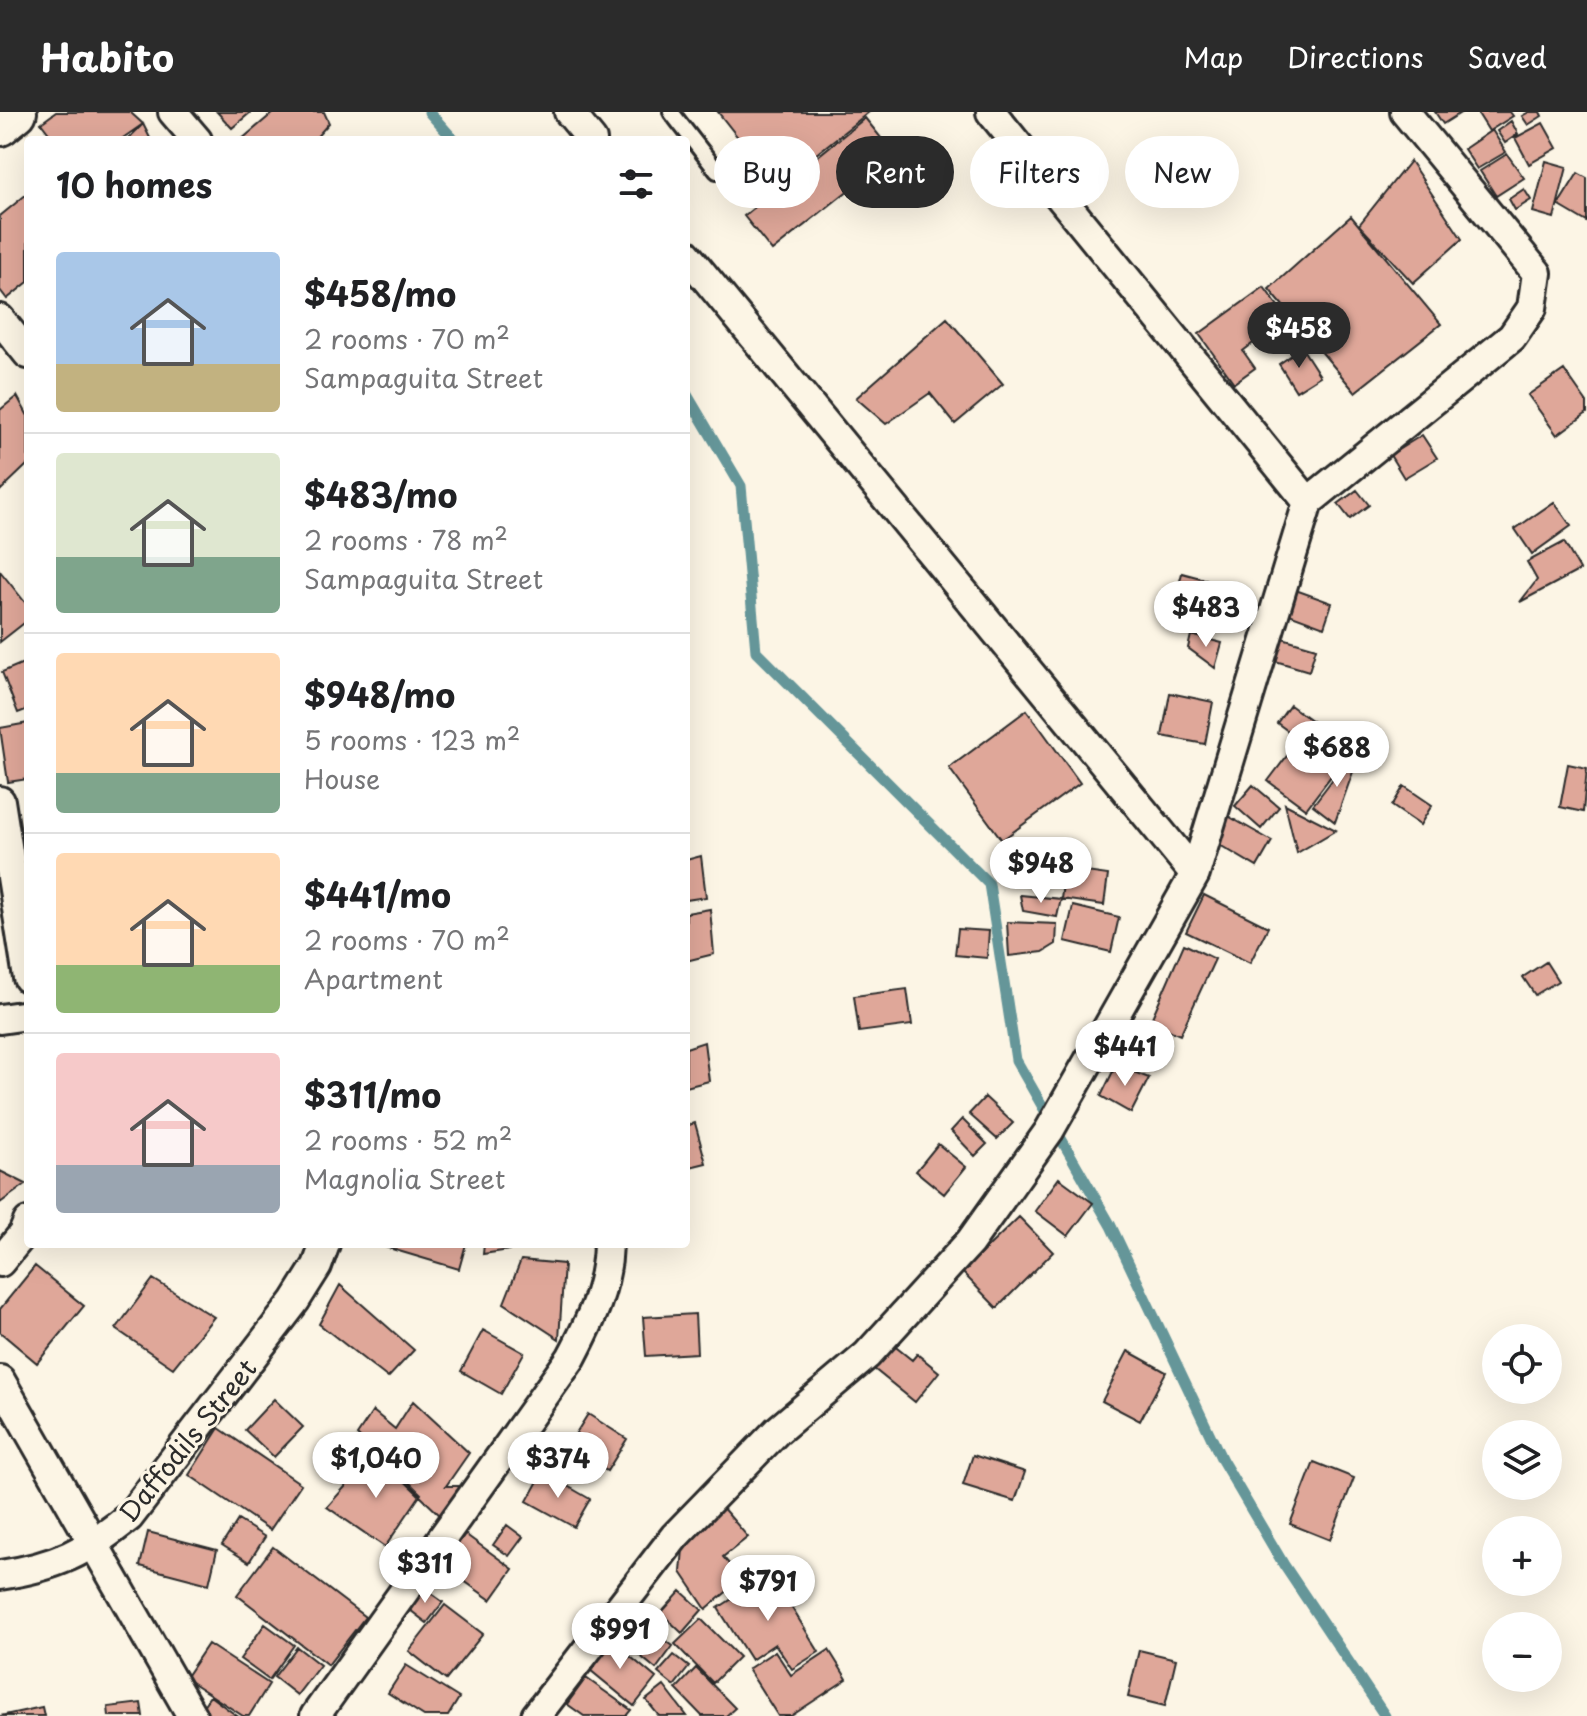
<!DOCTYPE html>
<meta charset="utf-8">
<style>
:root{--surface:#fff;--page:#f6f6f6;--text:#202124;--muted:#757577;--line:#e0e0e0;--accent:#2b2b2b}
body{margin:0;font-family:"Playpen Sans",sans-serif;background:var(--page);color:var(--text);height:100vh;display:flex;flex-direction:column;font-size:30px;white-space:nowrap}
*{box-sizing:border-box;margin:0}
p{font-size:26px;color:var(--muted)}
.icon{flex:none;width:44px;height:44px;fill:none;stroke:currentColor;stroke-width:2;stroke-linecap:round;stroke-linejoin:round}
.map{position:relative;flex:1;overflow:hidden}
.details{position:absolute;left:24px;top:24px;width:666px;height:1112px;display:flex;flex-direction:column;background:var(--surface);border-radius:8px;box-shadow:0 8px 32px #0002}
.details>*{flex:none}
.top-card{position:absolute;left:714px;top:24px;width:752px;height:72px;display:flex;gap:16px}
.controls{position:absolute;left:1482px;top:1212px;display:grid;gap:16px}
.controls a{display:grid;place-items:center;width:80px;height:80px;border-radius:50%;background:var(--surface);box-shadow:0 8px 32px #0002;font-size:40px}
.price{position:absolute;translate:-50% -68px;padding:0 18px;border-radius:28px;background:#fff;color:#222;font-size:26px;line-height:52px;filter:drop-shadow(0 2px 4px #0008)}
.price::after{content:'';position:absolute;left:50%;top:48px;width:24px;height:18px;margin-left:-12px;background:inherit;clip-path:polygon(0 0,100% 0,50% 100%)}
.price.on{background:var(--accent);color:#fff}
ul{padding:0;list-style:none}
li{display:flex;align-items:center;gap:24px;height:200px;padding:0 32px}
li+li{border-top:2px solid var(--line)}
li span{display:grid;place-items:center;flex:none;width:224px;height:160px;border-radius:8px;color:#555}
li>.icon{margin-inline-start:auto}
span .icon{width:96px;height:96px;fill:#fffc;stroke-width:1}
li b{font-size:34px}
h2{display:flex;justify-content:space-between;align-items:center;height:96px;padding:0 32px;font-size:34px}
.tag{padding:0 28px;border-radius:36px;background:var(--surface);box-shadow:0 8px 32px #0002;font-size:28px;line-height:72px}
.tag.on{background:var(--accent);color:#fff}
header{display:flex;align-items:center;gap:48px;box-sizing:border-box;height:112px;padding:0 40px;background:var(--accent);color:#fff}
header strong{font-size:38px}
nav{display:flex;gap:44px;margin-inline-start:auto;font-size:28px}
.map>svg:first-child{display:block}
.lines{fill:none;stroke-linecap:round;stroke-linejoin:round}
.stream{stroke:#659699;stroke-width:11}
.building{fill:#dfa799;stroke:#2b2b2b;stroke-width:2}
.lane-casing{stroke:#2b2b2b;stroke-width:20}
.street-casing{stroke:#2b2b2b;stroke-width:34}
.secondary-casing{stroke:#2b2b2b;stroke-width:46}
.lane{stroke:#fcf5e5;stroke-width:14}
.street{stroke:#fcf5e5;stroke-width:28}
.secondary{stroke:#fcf5e5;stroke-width:40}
.labels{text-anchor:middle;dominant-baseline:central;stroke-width:6;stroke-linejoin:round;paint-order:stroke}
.street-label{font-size:26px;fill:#2b2b2b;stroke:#fcf5e5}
</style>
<header>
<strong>Habito</strong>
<nav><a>Map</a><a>Directions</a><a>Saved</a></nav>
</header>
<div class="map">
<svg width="1587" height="1604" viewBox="0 0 1587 1604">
<rect width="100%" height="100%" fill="#fcf5e5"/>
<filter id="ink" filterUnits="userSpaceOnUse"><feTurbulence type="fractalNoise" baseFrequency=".0125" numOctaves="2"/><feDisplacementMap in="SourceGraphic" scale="16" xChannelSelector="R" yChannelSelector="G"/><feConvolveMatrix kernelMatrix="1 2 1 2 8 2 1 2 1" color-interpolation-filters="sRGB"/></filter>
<g filter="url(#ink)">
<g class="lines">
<path class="stream" d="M429,0L454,28
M686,281L741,374L756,539L989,772L1016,948L1111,1114L1222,1348L1284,1453L1385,1604"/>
</g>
<path class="building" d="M56,0H130L143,12L120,28H54L41,11Z
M217,0H251L232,16Z
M274,0H324L329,11L314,28H241Z
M718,0H869L776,74Z
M1435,0H1462L1443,12Z
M1477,0H1510L1513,4L1489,19Z
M1529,0H1540L1542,4L1528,13L1522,4Z
M865,6L894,42L772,139L744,104Z
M1511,9L1518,22L1505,31L1497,19Z
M1543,11L1557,36L1529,52L1515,26Z
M143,12L151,28H127Z
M1492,18L1506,40L1477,57L1464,37Z
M1507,42L1524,66L1496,84L1480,59Z
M1410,49L1462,127L1413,171L1359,113Z
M1546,49L1567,55L1554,106L1533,100Z
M1578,61L1587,66V110L1558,93Z
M1524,77L1531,88L1515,98L1509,87Z
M28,81V170L7,187L0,178V104Z
M1351,104L1441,212L1355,280L1269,177Z
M1264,175L1294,216L1272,232L1265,222L1243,239L1255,256L1234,271L1199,222Z
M947,206L1003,272L955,312L930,281L886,312L856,286Z
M1302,236L1320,264L1296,279L1279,252Z
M1564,258L1587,291V301L1557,323L1528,283Z
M17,284L28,304V352L0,379V298Z
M1422,323L1437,346L1404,366L1390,343Z
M1357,378L1369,393L1350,407L1338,392Z
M1554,390L1571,414L1532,442L1515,417Z
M1564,430L1580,458L1520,490L1537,468L1527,450Z
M0,459L28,494V508L0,530Z
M1182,461L1241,477L1232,509L1174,493Z
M1290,476L1332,491L1324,515L1281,499Z
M1191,523L1222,531L1215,556L1188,536Z
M1279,525L1316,536L1309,559L1272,548Z
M28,549V597L18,601L2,560Z
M1170,581L1213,590L1205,632L1162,624Z
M1290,593L1319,614L1306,632L1277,611Z
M1027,598L1080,671L1002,728L949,656Z
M28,611V667L8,670L0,616Z
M1296,632L1334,660L1306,697L1268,669Z
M1359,643L1335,710L1313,693L1339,659L1331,652Z
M1568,652L1587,656L1583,700L1560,695Z
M1253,673L1279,695L1261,717L1235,694Z
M1404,674L1432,693L1420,713L1392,694Z
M1285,692L1336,718L1297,741Z
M1228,704L1272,729L1257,755L1213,729Z
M701,744L706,785L686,788V748Z
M1065,757L1108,763L1104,793L1061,787Z
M1020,783L1061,787L1057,805L1023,799Z
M1204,783L1268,815L1250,851L1186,820Z
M1073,794L1119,805L1111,840L1065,829Z
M710,797L714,842L686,849V801Z
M1007,810L1057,812L1056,832L1043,840L1009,844Z
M958,817L989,819L987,846L955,843Z
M1184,832L1215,847L1180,923L1150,910Z
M1546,850L1558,869L1535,883L1523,865Z
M907,877L912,913L859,920L854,884Z
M704,930L709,969L686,975V936Z
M1116,953L1149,966L1131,1001L1101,984Z
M985,985L1013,1011L997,1027L969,1002Z
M962,1007L987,1032L975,1044L951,1019Z
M695,1011L706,1051L686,1056V1014Z
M938,1032L966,1055L944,1082L916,1059Z
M0,1059L26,1072L0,1091Z
M1059,1066L1093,1091L1068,1124L1035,1099Z
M1019,1105L1053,1140L997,1196L962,1160Z
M375,1132H466L459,1157Z
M484,1132H548L483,1142Z
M521,1148L564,1152L559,1227L504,1191Z
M35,1154L84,1194L37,1251L0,1220V1197Z
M153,1167L214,1205L173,1256L116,1217Z
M340,1173L414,1238L388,1266L319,1212Z
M695,1202L697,1241L646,1244L643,1205Z
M483,1218L524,1241L501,1282L461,1259Z
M887,1228L912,1248L917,1242L939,1260L915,1290L868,1252Z
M1128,1239L1166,1260L1140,1309L1102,1289Z
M274,1287L303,1315L274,1345L245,1318Z
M413,1289L469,1341L446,1374H462L446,1409L357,1323L373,1299L395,1317Z
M588,1302L627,1327L607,1359L568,1334Z
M219,1316L301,1372L270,1418L189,1363Z
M377,1339L421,1382L385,1435L327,1395Z
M973,1343L1025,1360L1015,1389L963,1373Z
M1314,1350L1354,1366L1330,1428L1290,1412Z
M543,1360L590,1387L574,1415L527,1389Z
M721,1394L748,1425L723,1445L742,1467L706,1497L681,1460L685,1414Z
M238,1408L265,1425L249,1450L222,1433Z
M507,1413L523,1425L509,1444L493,1433Z
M148,1420L217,1438L209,1472L140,1454Z
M465,1422L513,1457L491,1488L443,1454Z
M273,1435L365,1505L328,1553L237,1483Z
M771,1462L819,1540L792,1557L775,1532L751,1548L718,1496Z
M422,1475L443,1490L427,1511L406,1495Z
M681,1479L702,1498L682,1521L661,1501Z
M445,1493L483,1522L446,1568L409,1539Z
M615,1504L633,1517L624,1531L606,1517Z
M701,1507L739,1545L713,1571L675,1532Z
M265,1512L294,1533L269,1568L240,1547Z
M644,1512L673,1534L656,1557L627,1533Z
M607,1525L656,1566L634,1594L584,1553Z
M208,1532L269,1572L249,1604H243L185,1566Z
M297,1535L320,1553L297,1583L274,1565Z
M829,1538L847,1567L791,1604H778L748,1557L775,1539L791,1563Z
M1139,1538L1176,1547L1165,1594L1128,1585Z
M674,1543L689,1555L674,1574L658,1561Z
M406,1553L459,1586L448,1604H424L388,1581Z
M696,1556L735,1596L726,1604H702L676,1577Z
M586,1566L631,1598L626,1604H584L567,1592Z
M664,1574L687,1604H659L646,1588Z
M210,1584L237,1604H196Z
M141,1591L143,1604H109L108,1595Z
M42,1595L44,1604H0Z"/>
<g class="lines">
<g class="lane-casing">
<path id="lane" d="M671,0L717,59"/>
</g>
<g class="street-casing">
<path id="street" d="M173,0L197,28
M569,0L592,28
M991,0L1308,390
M686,142L1195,762
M0,207L28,242
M0,689L28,866
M0,907L28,903
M0,1150L23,1122L28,1110
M0,1268L192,1604
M0,1463C55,1455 86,1440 129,1405L295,1189L317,1154L325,1132
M315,1604L571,1246C591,1208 607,1175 608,1132
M536,1604L675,1424L777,1319L867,1243L970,1130L1049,1019L1195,762L1308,390L1512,225L1532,196L1537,161L1405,0"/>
</g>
<g class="secondary-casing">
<path id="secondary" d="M0,13L16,0"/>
</g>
<use href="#lane" class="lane"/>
<use href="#street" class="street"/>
<use href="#secondary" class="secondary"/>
</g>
</g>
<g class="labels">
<g class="street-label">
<text transform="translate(187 1328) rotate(-51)">Daffodils Street</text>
</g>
</g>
</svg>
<div class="controls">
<a><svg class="icon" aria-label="locate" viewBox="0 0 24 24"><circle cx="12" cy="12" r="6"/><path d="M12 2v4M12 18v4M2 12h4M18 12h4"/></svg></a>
<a><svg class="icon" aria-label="layers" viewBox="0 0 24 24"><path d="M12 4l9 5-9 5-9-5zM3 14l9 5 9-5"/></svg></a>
<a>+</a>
<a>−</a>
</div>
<b class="price on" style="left:1299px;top:258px">$458</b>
<b class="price" style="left:1206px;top:537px">$483</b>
<b class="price" style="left:1337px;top:677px">$688</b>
<b class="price" style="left:1041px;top:793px">$948</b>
<b class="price" style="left:1125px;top:976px">$441</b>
<b class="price" style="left:376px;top:1388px">$1,040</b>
<b class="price" style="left:558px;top:1388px">$374</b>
<b class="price" style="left:425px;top:1493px">$311</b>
<b class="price" style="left:768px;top:1511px">$791</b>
<b class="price" style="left:620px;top:1559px">$991</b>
<div class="top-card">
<a class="tag">Buy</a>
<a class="tag on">Rent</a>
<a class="tag">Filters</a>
<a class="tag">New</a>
</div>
<section class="details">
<h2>10 homes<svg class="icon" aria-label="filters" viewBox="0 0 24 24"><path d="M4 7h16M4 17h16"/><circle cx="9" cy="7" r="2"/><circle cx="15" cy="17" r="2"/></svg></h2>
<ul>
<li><span style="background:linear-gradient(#a9c7e8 70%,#c2b280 0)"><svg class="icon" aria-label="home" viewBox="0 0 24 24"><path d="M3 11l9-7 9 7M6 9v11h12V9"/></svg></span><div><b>$458/mo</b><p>2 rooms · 70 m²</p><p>Sampaguita Street</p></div></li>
<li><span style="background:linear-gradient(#dfe7d0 65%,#7fa58c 0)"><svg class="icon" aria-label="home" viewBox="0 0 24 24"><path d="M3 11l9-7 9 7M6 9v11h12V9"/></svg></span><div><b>$483/mo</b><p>2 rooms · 78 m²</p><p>Sampaguita Street</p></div></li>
<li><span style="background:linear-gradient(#ffd9b3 75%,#7fa58c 0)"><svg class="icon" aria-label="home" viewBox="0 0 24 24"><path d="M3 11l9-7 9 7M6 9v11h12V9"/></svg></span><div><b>$948/mo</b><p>5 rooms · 123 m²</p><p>House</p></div></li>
<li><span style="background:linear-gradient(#ffd9b3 70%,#8fb573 0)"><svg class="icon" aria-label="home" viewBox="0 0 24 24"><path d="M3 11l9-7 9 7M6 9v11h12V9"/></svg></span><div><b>$441/mo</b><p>2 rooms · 70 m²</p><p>Apartment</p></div></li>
<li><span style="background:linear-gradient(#f6c9c9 70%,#9aa5b1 0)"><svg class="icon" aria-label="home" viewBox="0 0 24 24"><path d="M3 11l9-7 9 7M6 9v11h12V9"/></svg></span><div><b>$311/mo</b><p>2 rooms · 52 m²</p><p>Magnolia Street</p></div></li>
</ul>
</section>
</div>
